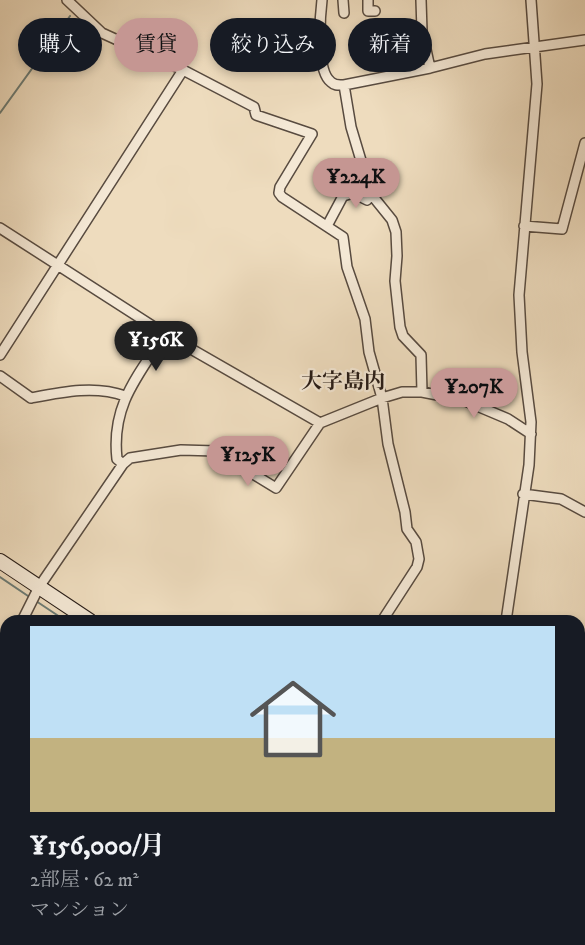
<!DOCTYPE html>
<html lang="ja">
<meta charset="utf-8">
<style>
:root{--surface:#171b24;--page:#242831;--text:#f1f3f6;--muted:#9ea1a6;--accent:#c59692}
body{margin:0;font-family:"IM FELL DW Pica","Noto Serif JP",serif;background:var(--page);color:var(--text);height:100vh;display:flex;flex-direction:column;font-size:22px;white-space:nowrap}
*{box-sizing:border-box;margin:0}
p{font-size:20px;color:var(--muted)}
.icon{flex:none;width:33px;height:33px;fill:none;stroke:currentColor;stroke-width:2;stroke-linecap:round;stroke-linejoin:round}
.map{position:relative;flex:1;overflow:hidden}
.panel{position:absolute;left:0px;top:615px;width:585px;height:330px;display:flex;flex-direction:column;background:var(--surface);border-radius:18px 18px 0 0;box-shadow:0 3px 9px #0003}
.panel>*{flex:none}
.banner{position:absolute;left:18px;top:18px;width:549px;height:54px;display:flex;gap:12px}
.price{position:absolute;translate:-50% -51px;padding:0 14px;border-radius:21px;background:var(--accent);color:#111;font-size:20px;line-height:39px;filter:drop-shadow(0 2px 3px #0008)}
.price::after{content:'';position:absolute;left:50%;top:36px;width:18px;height:14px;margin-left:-9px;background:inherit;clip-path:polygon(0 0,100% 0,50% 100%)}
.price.current{background:#222;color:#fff}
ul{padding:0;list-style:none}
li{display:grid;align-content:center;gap:12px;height:318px;padding:0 30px}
li span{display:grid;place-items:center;height:186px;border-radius:0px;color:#555}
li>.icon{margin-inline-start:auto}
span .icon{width:108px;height:108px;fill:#fffc;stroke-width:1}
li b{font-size:26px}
.pill{padding:0 21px;border-radius:27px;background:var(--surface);box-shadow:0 3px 9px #0003;font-size:21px;line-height:54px}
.pill.current{background:var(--accent);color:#111}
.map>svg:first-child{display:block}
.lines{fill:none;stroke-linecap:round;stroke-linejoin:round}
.stream{stroke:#6b7b75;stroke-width:2}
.street-casing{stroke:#584b40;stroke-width:12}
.secondary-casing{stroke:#261b16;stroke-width:16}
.street{stroke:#f4e8d5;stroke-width:9}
.secondary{stroke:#f4e8d5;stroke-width:14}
.labels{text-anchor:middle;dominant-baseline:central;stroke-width:4.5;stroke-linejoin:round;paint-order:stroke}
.quarter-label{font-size:21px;font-weight:bold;fill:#261b16;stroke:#f4e8d5}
</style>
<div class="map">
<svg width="585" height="945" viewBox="0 0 585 945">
<rect width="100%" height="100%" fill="#eedcbe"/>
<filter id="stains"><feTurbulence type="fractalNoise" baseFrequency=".00333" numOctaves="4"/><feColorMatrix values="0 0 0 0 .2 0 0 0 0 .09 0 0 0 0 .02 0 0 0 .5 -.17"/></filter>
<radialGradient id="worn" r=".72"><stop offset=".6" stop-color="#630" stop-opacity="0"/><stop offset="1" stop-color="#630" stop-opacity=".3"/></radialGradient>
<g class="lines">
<path class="stream" d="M0,113L70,16
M0,577L31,598
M36,601L66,621"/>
<g class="street-casing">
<path id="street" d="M67,0L102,33L183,70L254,107L256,115L312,134L280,187L279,193L282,197L343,237L347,267L365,319L369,352L382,398L388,444L405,512L407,529L416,542L419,559L417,567L382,621
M322,0C320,17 316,71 331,82C335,86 339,85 344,85L430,68L485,54L585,40
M343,0L344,13
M368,0V11H375
M421,0L422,31L430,68
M344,85L351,127L371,194L392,220L396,232L397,256L395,281L400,327L403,336L421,355L422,392
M327,226L343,196L353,193L367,200L371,194
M524,226L562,229L585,143
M0,228L165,334L320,423
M0,355L183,70
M0,376L31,398C62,392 95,385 125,396
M123,464L117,459C111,406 137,377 165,334
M523,494L561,499L585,512
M22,621L39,587L123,464L130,458L181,450L216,451L276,488L320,423L382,398L402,392H422L463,400L508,419L531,434
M506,621L529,465L531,422L522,352L519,295L537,84L531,0
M6,651V656
M0,697L6,689
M579,716L585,712
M0,745L6,752
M0,772L6,770
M579,813L585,821
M0,849L6,844
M522,939L529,945
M175,945L178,939
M308,945L312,939
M459,945L460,939"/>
</g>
<g class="secondary-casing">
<path id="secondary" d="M0,561L90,621"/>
</g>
<use href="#street" class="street"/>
<use href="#secondary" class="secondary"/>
</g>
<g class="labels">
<g class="quarter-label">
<text x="343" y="382">大字島内</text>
</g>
</g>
<rect width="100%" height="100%" filter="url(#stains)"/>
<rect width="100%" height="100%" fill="url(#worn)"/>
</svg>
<b class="price" style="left:356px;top:209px">¥224K</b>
<b class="price current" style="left:156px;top:372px">¥156K</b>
<b class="price" style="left:474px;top:419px">¥207K</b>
<b class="price" style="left:248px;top:487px">¥125K</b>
<div class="banner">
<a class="pill">購入</a>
<a class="pill current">賃貸</a>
<a class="pill">絞り込み</a>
<a class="pill">新着</a>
</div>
<section class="panel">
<ul>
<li><span style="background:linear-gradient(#bfe0f5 60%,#c2b280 0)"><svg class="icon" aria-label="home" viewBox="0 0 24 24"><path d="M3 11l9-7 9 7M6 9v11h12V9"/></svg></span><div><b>¥156,000/月</b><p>2部屋 · 62 m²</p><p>マンション</p></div></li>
</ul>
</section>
</div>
